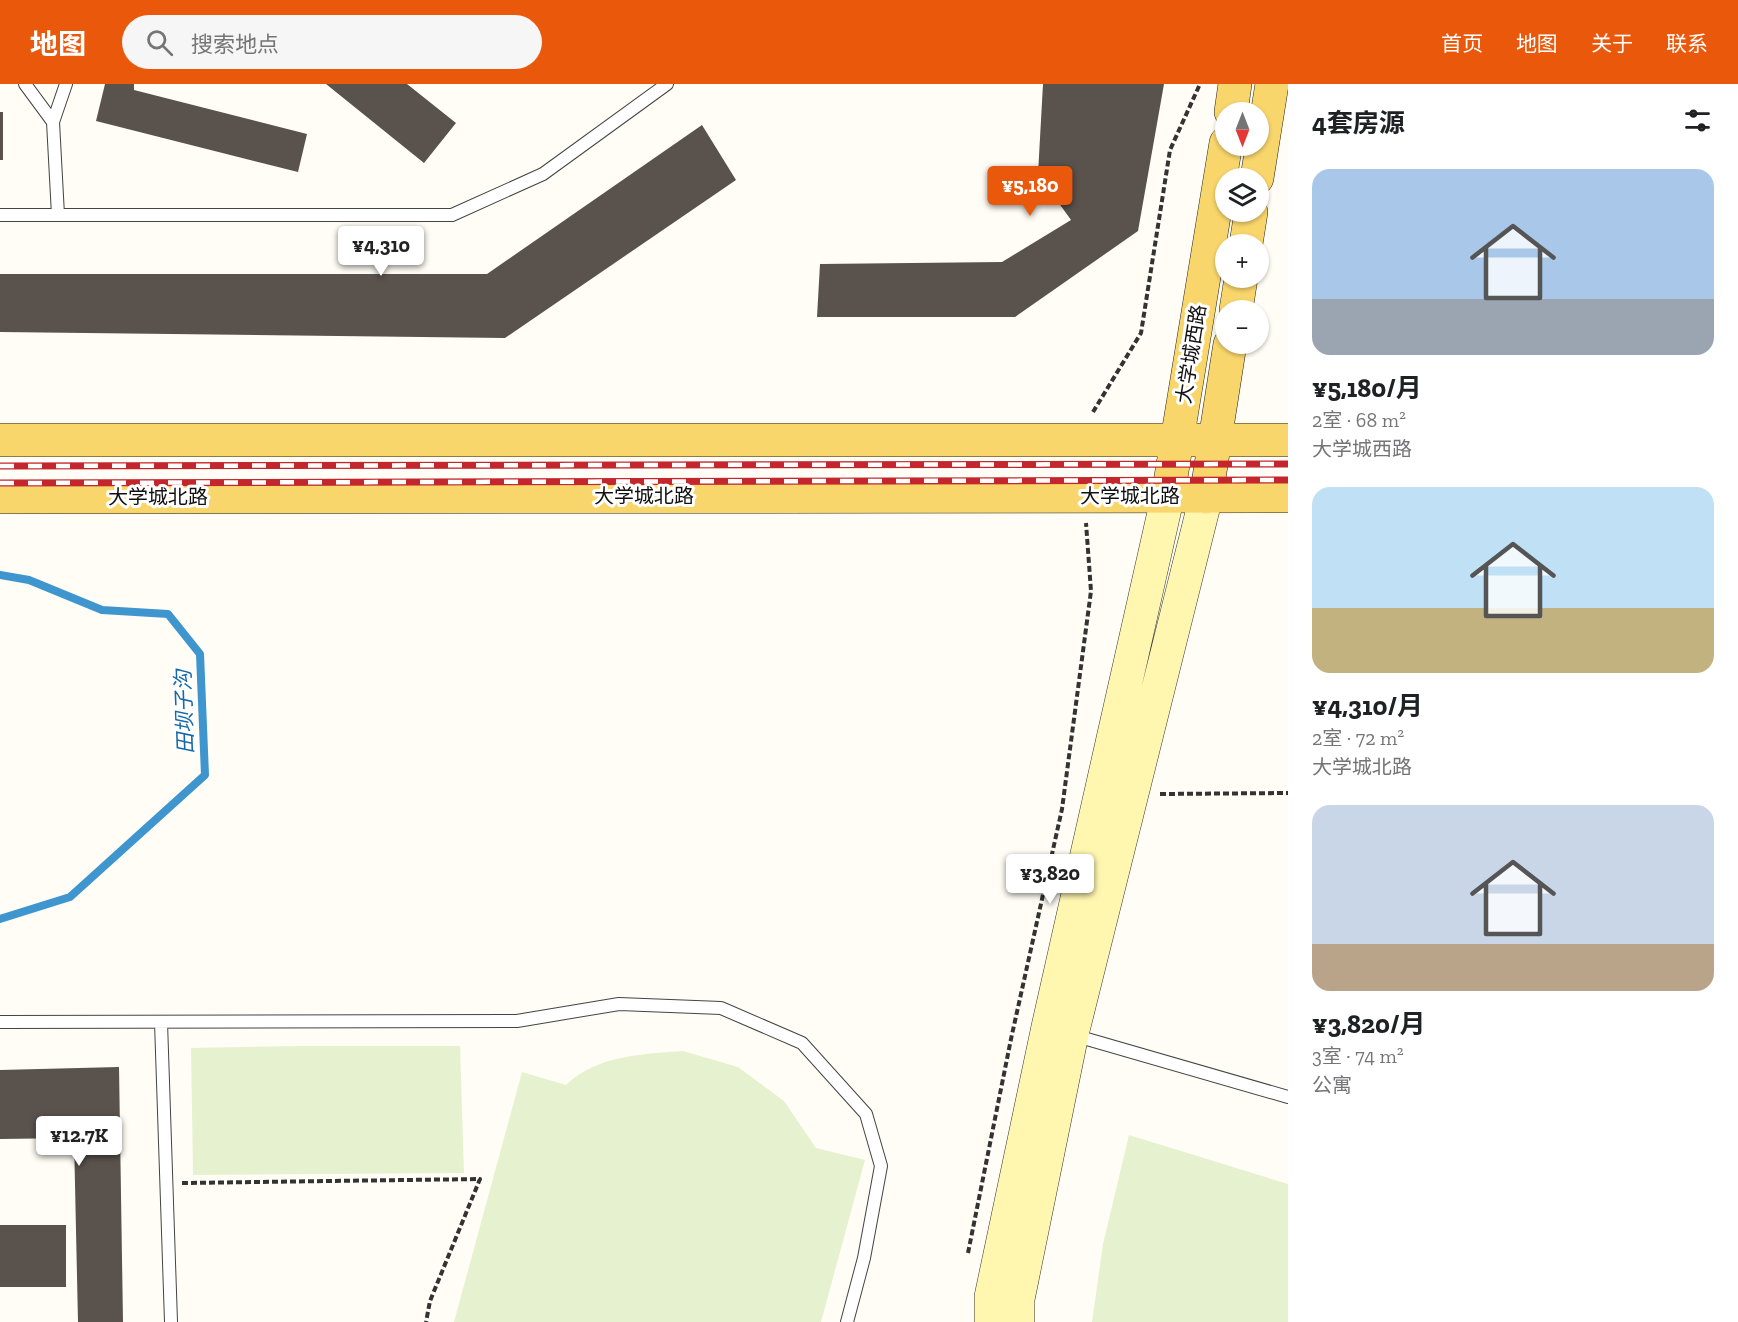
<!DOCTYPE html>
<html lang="zh">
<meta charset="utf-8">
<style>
:root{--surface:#fff;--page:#f6f6f6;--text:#202124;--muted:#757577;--accent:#ea580c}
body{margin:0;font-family:"Zilla Slab","Noto Sans SC",serif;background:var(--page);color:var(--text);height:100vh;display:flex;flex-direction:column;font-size:22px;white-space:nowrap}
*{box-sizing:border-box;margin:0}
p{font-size:20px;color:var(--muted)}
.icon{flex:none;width:33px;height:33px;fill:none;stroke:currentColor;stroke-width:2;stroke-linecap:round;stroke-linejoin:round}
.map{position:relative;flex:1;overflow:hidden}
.details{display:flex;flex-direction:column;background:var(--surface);width:450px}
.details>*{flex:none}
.needle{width:39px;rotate:180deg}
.tools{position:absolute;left:1215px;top:18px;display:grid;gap:12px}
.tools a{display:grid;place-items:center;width:54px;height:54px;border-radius:50%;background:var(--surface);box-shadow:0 2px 4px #0004;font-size:30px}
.price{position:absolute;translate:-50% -51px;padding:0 14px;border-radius:6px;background:#fff;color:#222;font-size:20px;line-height:39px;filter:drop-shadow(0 2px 3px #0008)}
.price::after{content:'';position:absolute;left:50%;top:36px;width:18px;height:14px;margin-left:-9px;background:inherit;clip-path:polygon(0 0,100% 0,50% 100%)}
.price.selected{background:var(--accent);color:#fff}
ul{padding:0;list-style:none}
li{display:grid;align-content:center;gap:12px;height:318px;padding:0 24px}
li span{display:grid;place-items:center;height:186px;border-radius:18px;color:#555}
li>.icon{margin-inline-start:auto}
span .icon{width:108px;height:108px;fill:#fffc;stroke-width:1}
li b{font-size:26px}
h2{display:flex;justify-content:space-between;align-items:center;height:72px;padding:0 24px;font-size:26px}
header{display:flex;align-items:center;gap:36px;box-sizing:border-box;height:84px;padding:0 30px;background:var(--accent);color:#fff}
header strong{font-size:28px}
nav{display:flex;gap:33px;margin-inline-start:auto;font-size:21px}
.search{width:420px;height:54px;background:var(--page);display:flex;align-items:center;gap:15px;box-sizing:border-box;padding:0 21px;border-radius:33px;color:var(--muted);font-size:22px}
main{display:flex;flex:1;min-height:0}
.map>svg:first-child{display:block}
.pitch{fill:#e6f2cf}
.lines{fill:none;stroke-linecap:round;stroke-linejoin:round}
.stream{stroke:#3f96cf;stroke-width:8}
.building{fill:#5a524d}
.lane-casing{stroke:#444;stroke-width:14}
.secondary-casing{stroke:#333;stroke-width:34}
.primary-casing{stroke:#222;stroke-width:34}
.path{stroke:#333;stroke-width:4;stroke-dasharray:6 3;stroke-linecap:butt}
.lane{stroke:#fff;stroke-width:12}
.secondary{stroke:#fff6b0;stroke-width:33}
.primary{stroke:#f9d66b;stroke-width:33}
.rail-casing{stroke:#c4262e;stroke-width:7}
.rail{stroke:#fff;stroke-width:4.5;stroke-dasharray:14;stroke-linecap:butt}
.labels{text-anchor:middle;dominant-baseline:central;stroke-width:6;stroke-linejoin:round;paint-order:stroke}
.street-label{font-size:20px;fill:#111;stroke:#fff}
.water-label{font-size:21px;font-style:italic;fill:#1768a6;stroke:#fff}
</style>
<header>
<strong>地图</strong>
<div class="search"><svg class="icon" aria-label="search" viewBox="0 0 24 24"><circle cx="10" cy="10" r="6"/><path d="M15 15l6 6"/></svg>搜索地点</div>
<nav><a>首页</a><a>地图</a><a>关于</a><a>联系</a></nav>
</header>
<main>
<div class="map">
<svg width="1288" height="1238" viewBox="0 0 1288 1238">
<rect width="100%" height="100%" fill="#fffdf5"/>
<path class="pitch" d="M301,962H460L464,1089L193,1091L191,964Z
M683,967L738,983L784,1017L816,1064L865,1076L821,1238H454L522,988L566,1001C597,971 643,970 683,967Z
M1129,1051L1288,1100V1238H1092L1103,1160Z"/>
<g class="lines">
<path class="stream" d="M0,491L29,496L102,526L168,530L200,570L205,691L70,813L0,835"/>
</g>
<path class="building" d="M105,0H134V6L307,50L298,88L96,37Z
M326,0H407L456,39L424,79Z
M1043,0H1164L1138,147L1015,233H817L820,180L1002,178L1071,136L1038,90Z
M0,28H3V76H0Z
M702,41L736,96L505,254L0,248V190H487Z
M119,983L123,1238H78L74,1054L0,1055V986Z
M0,1141H66V1203H0Z"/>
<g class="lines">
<g class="lane-casing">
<path id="lane" d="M25,0L53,38
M0,131H452L543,90L667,0
M58,131L53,38L66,0
M0,938L517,937L619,920L721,924L802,959L866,1030L881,1082L864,1174L847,1238
M161,938L171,1238
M1073,951L1288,1013"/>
</g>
<g class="secondary-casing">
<path id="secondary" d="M991,1238V1213L1048,943L1168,411
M1018,1238V1215L1072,950L1206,413"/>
</g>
<g class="primary-casing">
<path id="primary" d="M1231,28L1235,0
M1257,94L1272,0
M1246,160L1251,128
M1236,226L1241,194
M0,356H1288
M1168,411L1226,59
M0,413L1288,412
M1206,413L1230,260"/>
</g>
<path class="path" d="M1093,328L1141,249L1170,66L1200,0
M1160,710L1288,709
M182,1099L480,1095L430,1217L426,1238
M968,1169L1011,955L1062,725L1091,507L1086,439"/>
<use href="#lane" class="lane"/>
<use href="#secondary" class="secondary"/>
<use href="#primary" class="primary"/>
<g class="rail-casing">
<path id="rail" d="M0,382L1288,380
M0,399L1288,396"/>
</g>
<use href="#rail" class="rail"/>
</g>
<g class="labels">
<g class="street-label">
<text transform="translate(1191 270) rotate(-81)">大学城西路</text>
<text x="644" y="412">大学城北路</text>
<text x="1130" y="412">大学城北路</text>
<text x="158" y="413">大学城北路</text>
</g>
<g class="water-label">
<text transform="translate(184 628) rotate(-92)">田坝子沟</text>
</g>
</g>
</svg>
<div class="tools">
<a><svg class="needle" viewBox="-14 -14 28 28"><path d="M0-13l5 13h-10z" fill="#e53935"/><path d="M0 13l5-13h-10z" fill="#757577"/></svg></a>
<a><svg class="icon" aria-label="layers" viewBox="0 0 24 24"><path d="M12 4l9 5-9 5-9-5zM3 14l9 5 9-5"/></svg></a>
<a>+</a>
<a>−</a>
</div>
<b class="price selected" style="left:1030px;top:133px">¥5,180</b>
<b class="price" style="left:381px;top:193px">¥4,310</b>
<b class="price" style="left:1050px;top:821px">¥3,820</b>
<b class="price" style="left:79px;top:1083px">¥12.7K</b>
</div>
<section class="details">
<h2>4套房源<svg class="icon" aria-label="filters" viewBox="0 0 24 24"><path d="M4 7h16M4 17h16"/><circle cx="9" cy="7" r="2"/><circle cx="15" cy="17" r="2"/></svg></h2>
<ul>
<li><span style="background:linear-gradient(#a9c7e8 70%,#9aa5b1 0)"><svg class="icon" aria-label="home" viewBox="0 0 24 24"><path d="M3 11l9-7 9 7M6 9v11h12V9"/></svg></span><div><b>¥5,180/月</b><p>2室 · 68 m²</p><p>大学城西路</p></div></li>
<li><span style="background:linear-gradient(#bfe0f5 65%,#c2b280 0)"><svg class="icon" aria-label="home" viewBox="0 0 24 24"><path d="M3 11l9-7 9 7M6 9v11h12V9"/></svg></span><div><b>¥4,310/月</b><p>2室 · 72 m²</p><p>大学城北路</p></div></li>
<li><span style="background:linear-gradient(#c9d6e8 75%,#b9a48a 0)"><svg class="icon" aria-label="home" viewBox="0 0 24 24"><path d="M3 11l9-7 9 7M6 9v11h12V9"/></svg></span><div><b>¥3,820/月</b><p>3室 · 74 m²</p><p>公寓</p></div></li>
</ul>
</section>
</main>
